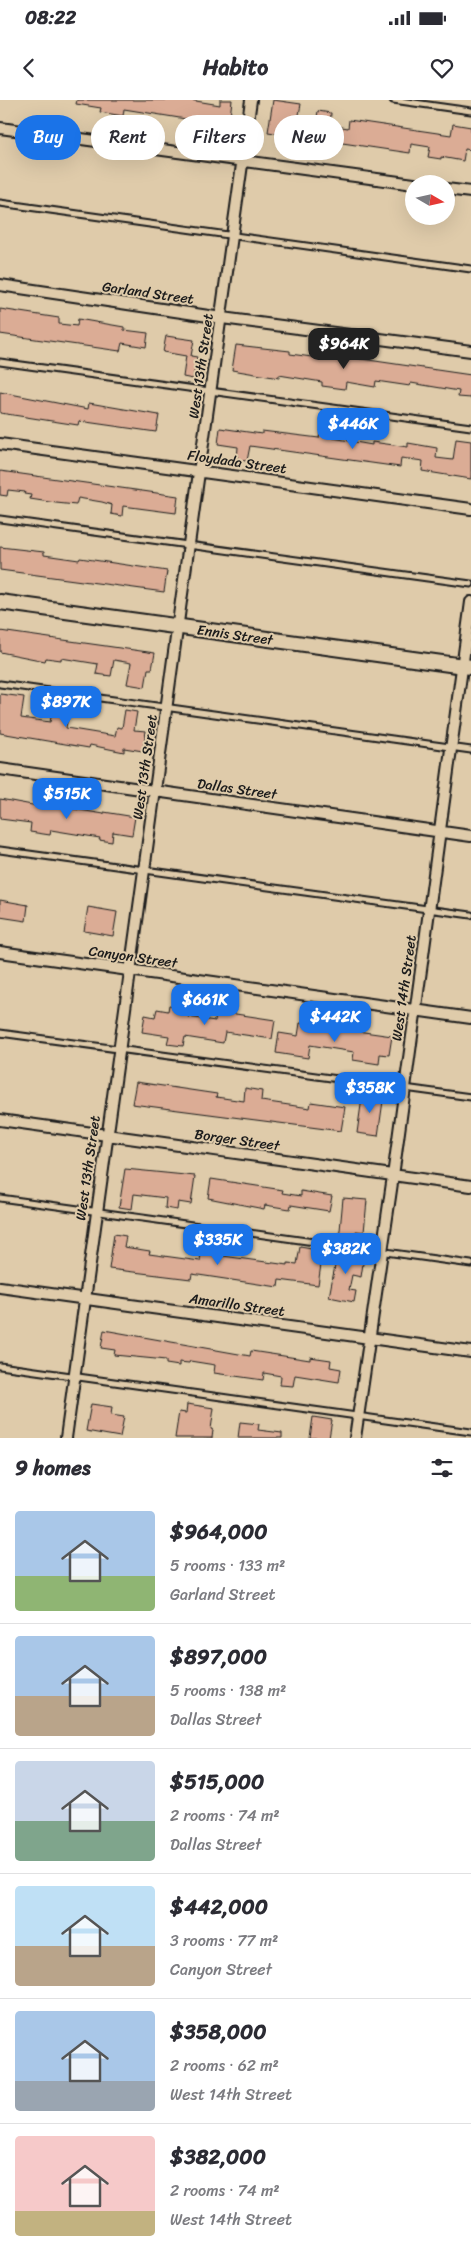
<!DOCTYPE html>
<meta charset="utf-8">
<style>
:root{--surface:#fff;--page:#f2f2f3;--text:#2b2b33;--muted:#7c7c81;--line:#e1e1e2;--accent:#1a73e8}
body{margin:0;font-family:Sriracha,sans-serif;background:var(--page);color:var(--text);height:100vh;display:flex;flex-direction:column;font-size:19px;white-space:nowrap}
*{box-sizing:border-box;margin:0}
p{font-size:16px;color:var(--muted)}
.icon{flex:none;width:28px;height:28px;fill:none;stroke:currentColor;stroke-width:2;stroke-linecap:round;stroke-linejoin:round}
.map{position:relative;height:1338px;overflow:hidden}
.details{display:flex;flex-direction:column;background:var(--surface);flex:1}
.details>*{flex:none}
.banner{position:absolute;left:15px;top:15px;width:441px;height:45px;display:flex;gap:10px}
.needle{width:32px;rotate:99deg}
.buttons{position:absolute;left:405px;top:75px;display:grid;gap:10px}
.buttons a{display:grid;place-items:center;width:50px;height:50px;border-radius:50%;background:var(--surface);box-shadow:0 5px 20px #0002;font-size:25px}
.price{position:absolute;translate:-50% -42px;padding:0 11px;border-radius:10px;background:var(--accent);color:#fff;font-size:16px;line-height:32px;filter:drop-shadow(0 1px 2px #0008)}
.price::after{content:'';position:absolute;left:50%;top:30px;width:15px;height:11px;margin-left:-8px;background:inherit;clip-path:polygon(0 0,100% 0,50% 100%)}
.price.on{background:#222;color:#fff}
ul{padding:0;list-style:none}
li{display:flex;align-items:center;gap:15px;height:125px;padding:0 15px}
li+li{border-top:1px solid var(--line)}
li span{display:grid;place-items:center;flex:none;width:140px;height:100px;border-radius:5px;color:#555}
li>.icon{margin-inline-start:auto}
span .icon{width:60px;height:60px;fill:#fffc;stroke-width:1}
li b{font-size:21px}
h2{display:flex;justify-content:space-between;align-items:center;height:60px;padding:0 15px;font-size:21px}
.tag{padding:0 18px;border-radius:22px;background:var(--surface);box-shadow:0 5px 20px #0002;font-size:18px;line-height:45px}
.tag.on{background:var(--accent);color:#fff}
.status{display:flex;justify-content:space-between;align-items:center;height:35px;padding:0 25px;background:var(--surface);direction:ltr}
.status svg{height:14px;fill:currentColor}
header{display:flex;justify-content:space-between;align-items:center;height:65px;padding:0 15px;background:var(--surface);font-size:22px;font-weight:800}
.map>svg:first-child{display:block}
.building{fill:#dbac95;stroke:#1c1c1c}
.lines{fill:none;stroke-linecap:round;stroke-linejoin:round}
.service-casing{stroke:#1c1c1c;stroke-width:9}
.minor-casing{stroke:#1c1c1c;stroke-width:14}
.secondary-casing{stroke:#1c1c1c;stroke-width:18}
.service{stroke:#dfcbaa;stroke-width:5}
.minor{stroke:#dfcbaa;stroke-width:10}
.secondary{stroke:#dfcbaa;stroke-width:14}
.labels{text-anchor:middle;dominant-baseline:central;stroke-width:4;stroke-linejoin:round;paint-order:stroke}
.street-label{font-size:14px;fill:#1c1c1c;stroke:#dfcbaa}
</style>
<div class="status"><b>08:22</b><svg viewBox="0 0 49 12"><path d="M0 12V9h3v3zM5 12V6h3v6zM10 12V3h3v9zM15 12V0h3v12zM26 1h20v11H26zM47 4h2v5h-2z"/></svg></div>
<header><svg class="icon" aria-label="back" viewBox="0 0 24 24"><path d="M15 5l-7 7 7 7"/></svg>Habito<svg class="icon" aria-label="heart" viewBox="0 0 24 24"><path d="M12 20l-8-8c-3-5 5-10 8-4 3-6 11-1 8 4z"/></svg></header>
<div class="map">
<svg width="471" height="1338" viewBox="0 0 471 1338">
<rect width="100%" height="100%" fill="#dfcbaa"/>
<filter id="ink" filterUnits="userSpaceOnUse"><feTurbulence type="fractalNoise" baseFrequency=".02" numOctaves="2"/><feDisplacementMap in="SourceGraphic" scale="10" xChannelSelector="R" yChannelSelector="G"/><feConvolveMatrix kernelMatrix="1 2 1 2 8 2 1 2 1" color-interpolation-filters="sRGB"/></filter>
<g filter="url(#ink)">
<path class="building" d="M77,0H190L220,5V0H232L229,26L124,9L123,16L100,12L101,8L76,4Z
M273,0L301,4L298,20L316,23L318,11L331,13L330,25L348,28L349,20L451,35L453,24L471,27V50L465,49L463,61L441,57V59L428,57L430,47L411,44L410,53L268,32Z
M0,209L59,218V224L77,226L78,219L124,227V230L148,233L146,247L122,243L120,251L0,234Z
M166,236L194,240L191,256L197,257L193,279L183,277L186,256L163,252Z
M236,245L290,251V254L334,260V255L471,275V298L458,297L459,291L411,283L410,286L376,281L375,287L346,282L345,289L322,286V282L279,275V278L232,270Z
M0,292L88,309L89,303L159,315L156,332L79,321L78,325L0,313Z
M220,328L262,334V331L319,338L321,329L334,331L333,338L372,345V342L408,347V343L437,348L436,358L453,360L456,339L471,341V379L422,371L423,361L401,358L400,367L250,346L247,361L237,360L238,347L218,344Z
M0,371L178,396L176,413L123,406L122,416L111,414L112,405L102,402L78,398L76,405L56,403L30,399L31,395L24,394L25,392L8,390L7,396L0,395Z
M0,447L44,452V455L79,460L80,458L167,471L164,492L0,470Z
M0,531L155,553L152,569H148L145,587L127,584L131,563L114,560L111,576L96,574L98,564L61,558V560L46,558L45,561L0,552Z
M0,594L24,597L21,618L50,622L53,607L69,609L66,628L115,636L117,627L122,628L125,610L137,612L134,630L146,631L143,651L124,648V652L90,645L89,648L0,633Z
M0,699L43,707V704L104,714V712L135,717L132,735L113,732L112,742L99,740L100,738L51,730L50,735L30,732L31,723L0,719Z
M0,800L28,805L26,821L0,817Z
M88,807L117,812L113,836L84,831Z
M169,905L190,908L188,917L215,921L216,911L275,920L272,939L225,932L223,943L185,937L183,946L167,944L169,936L142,932L145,915L155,917L157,909L168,911Z
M300,923L392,936L389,955L380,954L379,964L353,960L354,952L310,945L308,958L276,953L279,933L298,936Z
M136,982L217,994L216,997L244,1001L245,988L262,991L261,1001L310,1008L311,1002L345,1007L341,1031L132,1004Z
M363,991L384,994L378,1036L357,1033Z
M125,1069L195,1076L191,1104L178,1102L177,1110L165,1108L166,1098L134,1094L132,1109L119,1107Z
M211,1079L283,1090L282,1093L301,1096V1091L332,1096L329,1111L291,1105L290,1109L265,1105L264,1109L208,1098Z
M343,1098L367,1100L364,1132L356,1131L355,1143L339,1141Z
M114,1134L126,1136L124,1147L150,1151L149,1154L200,1161L201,1153L288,1165V1163L297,1164L300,1147L323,1151L318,1185L279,1180L278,1187L192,1174L191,1179L109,1169Z
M338,1150L354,1152L353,1155L364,1157L361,1177L352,1175L349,1190L356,1191L354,1202L329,1197Z
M104,1230L250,1256L251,1251L310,1260V1257L331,1260L330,1267L341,1269L339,1282L295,1275L293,1286L280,1285L281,1276L264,1273L263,1280L214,1273L215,1265L190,1261L189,1263L179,1262V1266L166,1264V1260L114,1255L115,1250L101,1248Z
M91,1304L112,1307L111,1315L124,1317L120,1337L86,1331Z
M187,1304L214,1308L211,1329L213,1330L212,1338H175L179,1312L186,1313Z
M313,1317L332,1320L329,1338H310Z
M240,1322L259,1324L258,1330L282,1333V1338H238Z"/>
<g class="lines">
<g class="service-casing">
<path id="service" d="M393,0L471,11
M0,103L471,169
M0,262L471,327
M0,419L471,484
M0,584L471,650
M0,750L471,815
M0,933L471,997
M0,1098L471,1164
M0,1266L471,1332"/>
</g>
<g class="minor-casing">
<path id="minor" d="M0,28L414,84
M446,89L471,92
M0,185L222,218L471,251
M0,344L471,409
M0,669L471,736
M0,852L471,918
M0,1020L471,1086
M0,1187L471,1252
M66,1338C124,892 190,446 251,0
M355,1338L393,1076L471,502"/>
</g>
<g class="secondary-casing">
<path id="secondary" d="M0,502L471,567"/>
</g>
<use href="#service" class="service"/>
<use href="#minor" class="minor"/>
<use href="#secondary" class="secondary"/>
</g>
</g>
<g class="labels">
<g class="street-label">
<text transform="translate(148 193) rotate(8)">Garland Street</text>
<text transform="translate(201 266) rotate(-82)">West 13th Street</text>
<text transform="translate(237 362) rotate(8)">Floydada Street</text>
<text transform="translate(235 535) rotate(8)">Ennis Street</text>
<text transform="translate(145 667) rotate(-82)">West 13th Street</text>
<text transform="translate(237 689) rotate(8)">Dallas Street</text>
<text transform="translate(133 857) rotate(8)">Canyon Street</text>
<text transform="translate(404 888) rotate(-82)">West 14th Street</text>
<text transform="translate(237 1040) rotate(8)">Borger Street</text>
<text transform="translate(88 1068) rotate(-82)">West 13th Street</text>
<text transform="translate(237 1205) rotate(8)">Amarillo Street</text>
</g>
</g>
</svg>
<div class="buttons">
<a><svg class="needle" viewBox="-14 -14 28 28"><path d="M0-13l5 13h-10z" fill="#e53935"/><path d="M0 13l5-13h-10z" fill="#7c7c81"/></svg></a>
</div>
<b class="price on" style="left:344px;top:270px">$964K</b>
<b class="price" style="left:353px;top:350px">$446K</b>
<b class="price" style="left:66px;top:628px">$897K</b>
<b class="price" style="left:67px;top:720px">$515K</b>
<b class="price" style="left:205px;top:926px">$661K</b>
<b class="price" style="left:335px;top:943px">$442K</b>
<b class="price" style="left:370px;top:1014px">$358K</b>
<b class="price" style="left:218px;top:1166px">$335K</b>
<b class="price" style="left:346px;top:1175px">$382K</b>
<div class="banner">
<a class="tag on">Buy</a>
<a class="tag">Rent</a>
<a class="tag">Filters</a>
<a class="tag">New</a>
</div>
</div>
<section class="details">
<h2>9 homes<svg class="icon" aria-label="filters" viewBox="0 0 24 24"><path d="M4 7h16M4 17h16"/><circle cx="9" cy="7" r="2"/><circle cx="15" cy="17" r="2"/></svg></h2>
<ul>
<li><span style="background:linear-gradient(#a9c7e8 65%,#8fb573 0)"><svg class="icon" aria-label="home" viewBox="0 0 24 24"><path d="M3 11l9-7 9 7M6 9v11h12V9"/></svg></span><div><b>$964,000</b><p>5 rooms · 133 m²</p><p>Garland Street</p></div></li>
<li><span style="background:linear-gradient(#a9c7e8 60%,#b9a48a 0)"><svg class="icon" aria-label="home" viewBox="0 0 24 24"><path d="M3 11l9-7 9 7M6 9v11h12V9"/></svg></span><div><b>$897,000</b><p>5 rooms · 138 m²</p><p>Dallas Street</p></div></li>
<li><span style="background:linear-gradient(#c9d6e8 60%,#7fa58c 0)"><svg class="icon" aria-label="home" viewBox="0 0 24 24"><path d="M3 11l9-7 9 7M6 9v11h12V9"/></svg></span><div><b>$515,000</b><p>2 rooms · 74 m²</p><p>Dallas Street</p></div></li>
<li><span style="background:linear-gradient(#bfe0f5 60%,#b9a48a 0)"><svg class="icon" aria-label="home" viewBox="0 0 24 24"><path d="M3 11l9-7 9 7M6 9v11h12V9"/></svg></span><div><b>$442,000</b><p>3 rooms · 77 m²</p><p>Canyon Street</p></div></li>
<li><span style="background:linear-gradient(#a9c7e8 70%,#9aa5b1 0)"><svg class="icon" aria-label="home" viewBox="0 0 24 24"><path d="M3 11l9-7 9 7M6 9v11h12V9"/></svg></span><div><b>$358,000</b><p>2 rooms · 62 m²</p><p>West 14th Street</p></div></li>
<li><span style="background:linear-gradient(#f6c9c9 75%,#c2b280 0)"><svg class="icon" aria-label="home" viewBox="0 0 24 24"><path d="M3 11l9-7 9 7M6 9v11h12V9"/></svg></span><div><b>$382,000</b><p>2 rooms · 74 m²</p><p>West 14th Street</p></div></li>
</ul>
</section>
